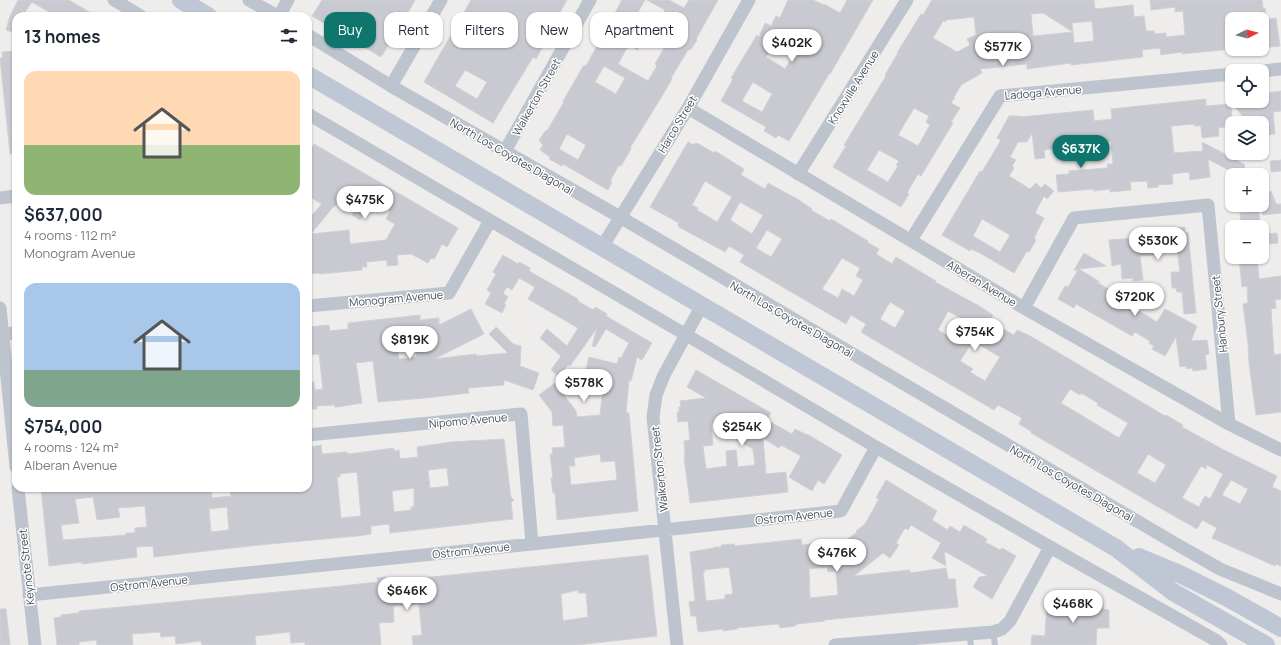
<!DOCTYPE html>
<meta charset="utf-8">
<style>
:root{--surface:#fff;--page:#f2f2f3;--text:#1f2937;--muted:#747a83;--accent:#0f766e}
body{margin:0;font-family:Manrope,sans-serif;background:var(--page);color:var(--text);height:100vh;display:flex;flex-direction:column;font-size:15px;white-space:nowrap}
*{box-sizing:border-box;margin:0}
p{font-size:13px;color:var(--muted)}
.icon{flex:none;width:22px;height:22px;fill:none;stroke:currentColor;stroke-width:2;stroke-linecap:round;stroke-linejoin:round}
.map{position:relative;flex:1;overflow:hidden}
.drawer{position:absolute;left:12px;top:12px;width:300px;height:480px;display:flex;flex-direction:column;background:var(--surface);border-radius:12px;box-shadow:0 1px 3px #0004}
.drawer>*{flex:none}
.hud{position:absolute;left:324px;top:12px;width:380px;height:36px;display:flex;gap:8px}
.needle{width:26px;rotate:84deg}
.tools{position:absolute;left:1225px;top:12px;display:grid;gap:8px}
.tools a{display:grid;place-items:center;width:44px;height:44px;border-radius:8px;background:var(--surface);box-shadow:0 1px 3px #0004;font-size:20px}
.price{position:absolute;translate:-50% -34px;padding:0 9px;border-radius:14px;background:#fff;color:#222;font-size:13px;line-height:26px;filter:drop-shadow(0 1px 2px #0008)}
.price::after{content:'';position:absolute;left:50%;top:24px;width:12px;height:9px;margin-left:-6px;background:inherit;clip-path:polygon(0 0,100% 0,50% 100%)}
.price.current{background:var(--accent);color:#fff}
ul{padding:0;list-style:none}
li{display:grid;align-content:center;gap:8px;height:212px;padding:0 12px}
li span{display:grid;place-items:center;height:124px;border-radius:12px;color:#555}
li>.icon{margin-inline-start:auto}
span .icon{width:72px;height:72px;fill:#fffc;stroke-width:1}
li b{font-size:17px}
h2{display:flex;justify-content:space-between;align-items:center;height:48px;padding:0 12px;font-size:17px}
.chip{padding:0 14px;border-radius:12px;background:var(--surface);box-shadow:0 1px 3px #0004;font-size:14px;line-height:36px}
.chip.current{background:var(--accent);color:#fff}
.map>svg:first-child{display:block}
.building{fill:#c9cad1;stroke:#d0d1d7;fill-rule:evenodd}
.lines{fill:none;stroke-linecap:round;stroke-linejoin:round}
.service{stroke:#bdc4ce;stroke-width:6}
.minor{stroke:#bdc4ce;stroke-width:13}
.secondary{stroke:#bfc7d4;stroke-width:18}
.labels{text-anchor:middle;dominant-baseline:central;stroke-width:3;stroke-linejoin:round;paint-order:stroke}
.street-label{font-size:11px;fill:#454d58;stroke:#fff}
</style>
<div class="map">
<svg width="1281" height="645" viewBox="0 0 1281 645">
<rect width="100%" height="100%" fill="#efecec"/>
<path class="building" d="M18,0H69L96,16H56L32,2L22,16H16V33L6,30L10,16Z
M322,0H415L400,27L381,57L312,16Z
M471,0H567L544,40L546,41L536,59L533,57L493,123L424,82ZM465,70L487,82L477,99L455,86Z
M622,0H645L637,14L656,26L665,10L647,0H669L684,8L689,0H718L696,39L697,40L691,49L688,50L671,78L672,79L662,96L630,148L631,149L621,166L619,165L610,181L612,182L608,190L563,164L562,166L549,159L550,157L540,150L543,145L539,140L546,130L547,131L564,102L563,101L584,65L586,66ZM650,33L667,43L655,64L657,66L648,81L618,64L627,48L628,49L630,45L637,50L643,41L645,43ZM604,66L625,78L616,94L595,82ZM567,134L586,145L578,160L559,149Z
M788,0H813L824,5V4L840,13L847,0H873L830,74H829L789,141L778,135L776,138L764,131L766,127L721,101L733,79L731,78L757,35L759,37L765,23L771,26L776,16L780,18ZM778,38L781,39L782,38L798,48L785,69L766,57ZM753,82L772,94L762,112L742,101Z
M932,0H1094L1095,9L1133,5L1134,17L1144,16L1146,31H1154L1155,34L1166,33V37L1185,35L1183,11L1175,12V7L1151,10L1150,0H1262L1263,8H1265L1267,19H1255L1254,16L1232,19V49L1182,54V52L1161,55L1160,48L1142,50L1143,57L1071,65V63L1027,69V64L980,69L982,73L961,85L954,97H955L951,103L960,108L951,122L953,123L921,176L918,174L907,193L909,194L901,207L833,167L846,146L844,145L886,76L885,75L898,53H897L921,14L923,15ZM1043,13L1073,32L1033,36L1031,14ZM974,17L976,35L967,39L970,45L957,52L933,38L943,21L945,22L946,20ZM1092,21L1094,41L1074,43L1072,23ZM914,108L929,116L926,122L930,125L918,146L898,135ZM879,150L899,161L896,165L898,166L888,182L867,170Z
M1276,18L1280,46L1262,48V20Z
M16,51V153L10,154L0,58H3L2,52Z
M1281,91V111L1273,112L1275,134L1265,135L1264,120L1246,121L1231,101H1266L1265,93Z
M1206,99V106L1231,104L1232,126L1218,128L1219,136L1202,138L1201,126H1194V124L1171,126L1174,153L1203,151L1202,142L1244,164L1246,175H1238L1208,159L1210,177L1190,180L1189,172L1172,174L1173,184L1158,185V187L1148,188L1147,181L1130,182L1131,190L1110,192V189L1094,191V189L1058,192L1056,175L1069,174V171L1108,168L1107,164H1113L1111,141L1044,150L1045,158L1035,159L1032,133L1027,142H1018L1010,157L1016,160L1012,166L1014,168L1009,176L1030,189L1036,183L1041,188L1045,184L1054,191L1047,199L1044,196L1035,213L1044,218L1034,238L1036,240L1029,252L1027,251L1014,273L980,253L971,249L970,251L942,235L980,171L982,172L1001,140L997,138L1009,116H1020V117L1093,110L1094,121L1112,119L1111,109ZM982,219L1010,235L1000,252L973,236Z
M688,142L693,145L695,143L696,144L697,143L714,153L715,151L744,169L741,175L765,189L768,183L799,200L812,209L811,210L830,221L831,219L868,241L867,242L879,249L876,254L892,264L896,257L936,281L935,282L979,306L993,315L989,322L1014,335L1017,330L1032,337L1165,416L1166,415L1183,425L1182,427L1222,449L1277,476L1272,487L1281,491V566L1276,564L1275,566L1212,538L1217,528L1202,520L1197,529L1167,512L1031,433L1032,432L1019,424L1022,418L998,405L994,410L874,340L861,332L866,324L851,315L846,324L740,262L744,255L729,246L725,252L679,227L678,225L679,223L650,207ZM705,181L732,197L717,222L697,210L698,208L692,205ZM740,202L763,215L752,234L730,220ZM767,230L782,239L771,257L756,248ZM842,258L860,268L856,276L863,280L854,296L842,289L838,298L822,289ZM890,302L905,311L895,328L880,319ZM948,311L964,320L953,339L938,330ZM973,341L1000,357L985,381L970,372L973,369L960,361ZM1070,389L1080,395L1081,393L1098,403L1097,405L1128,423L1119,438L1061,403ZM1148,454L1166,465L1155,483L1137,473ZM1207,465L1223,474L1210,499L1205,496L1199,507L1182,498L1201,466L1206,469ZM1231,480L1248,489L1240,504L1222,495Z
M314,144L458,228L447,247L442,244L435,258L433,259L431,258L428,263L411,254L397,255L398,265L387,266V260L366,262L367,267H362V270L320,274V273L308,274V216L312,215L322,204L308,196V155ZM344,193L360,202L352,215L360,220L372,200L390,211L386,219L395,224L386,240L350,244L349,230L311,234L333,207H334L336,205Z
M1281,160V171L1271,172L1270,161Z
M1271,191L1276,204H1281V213L1263,215L1259,205H1262V195Z
M1259,211L1260,227H1241L1240,213Z
M1185,227V233L1188,232L1196,313L1184,314L1182,292H1177L1176,288H1172L1171,272H1180L1177,249L1154,251V255L1140,256L1143,280L1133,281V278L1122,279L1121,264L1112,266L1109,240L1147,237L1148,239L1165,237V235H1169V229Z
M1277,233L1278,243L1262,245V234Z
M1084,253L1106,266L1079,269L1100,282H1096L1128,300L1134,290L1142,296L1134,308L1157,322L1165,309L1197,326L1191,341L1207,340L1209,354L1205,355L1207,369L1193,371L1192,368L1186,369V366L1180,367L1176,337L1165,356L1152,349L1154,346L1149,343L1150,341L1135,332L1132,336L1076,304L1074,308L1058,299L1065,286L1068,287L1078,270H1074Z
M503,255L518,264L519,262L530,268L529,271L578,299V301L593,310L595,307L607,314L606,316L652,343L642,360L637,357L631,381L629,380L626,413H629L638,511L557,520L555,493H553L551,478H553L550,454H553L552,448L565,447L563,425L553,426L552,412L539,395L555,383L576,411L577,417L600,415L603,388L587,384L588,381H585L586,377H584L589,357L617,364L619,357L621,358L629,343L606,329L595,347L592,346L597,328L570,366L568,365L559,377L551,370L561,356L540,338L547,329L567,346L578,328L528,299L535,287L519,278L512,290L507,287L503,293L508,297L504,304L506,305L502,313L485,304L491,293L487,290L496,274L493,272ZM600,454L601,462L615,461L617,480L571,485L569,466H575L574,458Z
M1239,257H1257L1259,279L1281,276V299L1275,300L1276,308L1271,309L1274,355L1281,354V412L1256,415L1249,363L1248,344L1243,304L1248,303L1247,286L1242,287Z
M471,309L484,334L434,359L476,354L477,356L508,353L489,334L496,327L513,344L521,346L520,366L539,373L533,390L504,380V385L468,388L469,393L425,398L378,402L373,361L356,363L362,403L337,407H335L334,405L317,406V409H308V382H314L315,390L323,389L319,354L308,355V327L329,325L330,331L348,329V323L420,315V320L439,318V325ZM414,336L417,357L399,359L396,338Z
M696,370L771,413L767,420L792,434L795,429L807,435V434L842,455L824,484L818,480L812,491L789,477L801,456L781,445L779,448L763,438L766,474L786,472L788,492L690,503L684,457H685L684,441L690,440L688,421L678,422L677,412H679V407L681,406L680,401L706,398L687,387ZM742,420L732,437L753,449L755,465L738,467L736,450L726,451L727,466L706,469L703,446L713,445L711,423Z
M504,439L510,491L511,497L514,500L511,502L513,519L390,533L389,524L371,526V534L357,536L259,545L154,557L153,546L136,547L137,557L82,564V562L49,566L41,488H208L209,491L211,490L212,498L231,496L230,488H308V460H311L310,447L321,445L322,454L346,452L349,454L394,448V451L399,450L400,459L418,457L417,447L451,442ZM447,468L449,486L430,488L428,470ZM357,472L361,516L341,518L337,477H340V474ZM414,488V507H411V510L394,512L392,491ZM93,497L97,520L120,517L118,508L145,506L147,527L135,528V533H126V535L63,540L61,525L79,523L75,499ZM227,507L229,530L211,532L209,509Z
M886,480L937,511L932,520L948,530L950,526L960,532L964,525L987,539L985,542L1000,550L1002,548L1016,556L992,599L973,587L979,577L988,576L944,551L946,566L932,558L941,543L911,525L908,530L905,528L896,543L899,545L890,558L883,553L854,576L910,570V573L946,568L948,579H955L958,607L824,620L825,621L797,624L795,626L780,628L779,625L777,624L737,628V629L723,631V629L698,632L696,616H691L689,602L695,601L690,552L714,548V547H721V545L734,544L735,546L801,539L802,545L830,542L831,552L857,532L856,531L865,524L879,499L876,498ZM729,567L733,594L725,595V599L707,601L706,600L703,572H705L704,570ZM827,567L828,572L836,571L838,595L810,598L809,569Z
M648,555L657,636L577,645H413L412,636L422,635L419,604L393,606L394,622L379,623L381,645H305V642L291,643L290,632L255,636L256,645H202L201,641L176,644L175,636L161,637L160,632L132,634L133,645H97L96,640L79,642V645H57L54,618L61,617V615L79,613V611L341,586L378,582L377,578L386,577V582L403,580L404,590L422,588L421,578ZM578,590V593H586L588,617L563,621L561,594Z
M1047,601L1057,602V601L1103,603V609L1109,610V628H1097L1096,645H1031L1032,635L1045,636Z
M0,609H6L10,645H0Z"/>
<g class="lines">
<path class="service" d="M993,632L995,645
M969,634L971,645"/>
<path class="minor" d="M114,0L141,16
M249,0L277,16
M279,16L288,0
M308,35L391,86L620,217L1171,541L1220,569L1281,594
M1262,71L1281,69
M391,86L441,0
M688,108L1024,308L1229,424L1281,450
M308,114L700,343L876,447L1050,547L1217,641L1221,645
M505,151L590,0
M798,174L907,0
M0,198L16,196
M911,240L1000,96L1232,74
M602,247L688,108L749,0
M308,306L449,293L490,221
M0,308L16,467
M1024,308L1074,218L1208,205L1229,424
M0,334L16,333
M308,435L521,414L532,544
M18,488L35,645
M29,595L532,544L841,511L876,447
M677,645L653,417L656,395L664,375L702,305
M835,645L993,632L1002,629L1010,621L1050,547"/>
<path class="secondary" d="M181,0L208,16
M308,75L1116,548L1173,592L1266,645
M1139,557L1182,575L1226,597L1281,628"/>
</g>
<g class="labels">
<g class="street-label">
<text transform="translate(853 87) rotate(-58)">Knoxville Avenue</text>
<text transform="translate(1043 92) rotate(-5)">Ladoga Avenue</text>
<text transform="translate(536 97) rotate(-61)">Walkerton Street</text>
<text transform="translate(677 124) rotate(-59)">Harco Street</text>
<text transform="translate(512 156) rotate(30)">North Los Coyotes Diagonal</text>
<text transform="translate(982 283) rotate(31)">Alberan Avenue</text>
<text transform="translate(396 298) rotate(-5)">Monogram Avenue</text>
<text transform="translate(1219 314) rotate(-96)">Hanbury Street</text>
<text transform="translate(792 319) rotate(30)">North Los Coyotes Diagonal</text>
<text transform="translate(468 420) rotate(-5)">Nipomo Avenue</text>
<text transform="translate(659 469) rotate(-96)">Walkerton Street</text>
<text transform="translate(1072 483) rotate(30)">North Los Coyotes Diagonal</text>
<text transform="translate(794 516) rotate(-6)">Ostrom Avenue</text>
<text transform="translate(471 550) rotate(-6)">Ostrom Avenue</text>
<text transform="translate(26 567) rotate(-96)">Keynote Street</text>
<text transform="translate(149 583) rotate(-6)">Ostrom Avenue</text>
</g>
</g>
</svg>
<div class="tools">
<a><svg class="needle" viewBox="-14 -14 28 28"><path d="M0-13l5 13h-10z" fill="#e53935"/><path d="M0 13l5-13h-10z" fill="#747a83"/></svg></a>
<a><svg class="icon" aria-label="locate" viewBox="0 0 24 24"><circle cx="12" cy="12" r="6"/><path d="M12 2v4M12 18v4M2 12h4M18 12h4"/></svg></a>
<a><svg class="icon" aria-label="layers" viewBox="0 0 24 24"><path d="M12 4l9 5-9 5-9-5zM3 14l9 5 9-5"/></svg></a>
<a>+</a>
<a>−</a>
</div>
<b class="price" style="left:792px;top:63px">$402K</b>
<b class="price" style="left:1003px;top:67px">$577K</b>
<b class="price current" style="left:1081px;top:169px">$637K</b>
<b class="price" style="left:365px;top:220px">$475K</b>
<b class="price" style="left:1158px;top:261px">$530K</b>
<b class="price" style="left:1135px;top:317px">$720K</b>
<b class="price" style="left:975px;top:352px">$754K</b>
<b class="price" style="left:410px;top:360px">$819K</b>
<b class="price" style="left:584px;top:403px">$578K</b>
<b class="price" style="left:742px;top:447px">$254K</b>
<b class="price" style="left:837px;top:573px">$476K</b>
<b class="price" style="left:407px;top:611px">$646K</b>
<b class="price" style="left:1073px;top:624px">$468K</b>
<div class="hud">
<a class="chip current">Buy</a>
<a class="chip">Rent</a>
<a class="chip">Filters</a>
<a class="chip">New</a>
<a class="chip">Apartment</a>
</div>
<section class="drawer">
<h2>13 homes<svg class="icon" aria-label="filters" viewBox="0 0 24 24"><path d="M4 7h16M4 17h16"/><circle cx="9" cy="7" r="2"/><circle cx="15" cy="17" r="2"/></svg></h2>
<ul>
<li><span style="background:linear-gradient(#ffd9b3 60%,#8fb573 0)"><svg class="icon" aria-label="home" viewBox="0 0 24 24"><path d="M3 11l9-7 9 7M6 9v11h12V9"/></svg></span><div><b>$637,000</b><p>4 rooms · 112 m²</p><p>Monogram Avenue</p></div></li>
<li><span style="background:linear-gradient(#a9c7e8 70%,#7fa58c 0)"><svg class="icon" aria-label="home" viewBox="0 0 24 24"><path d="M3 11l9-7 9 7M6 9v11h12V9"/></svg></span><div><b>$754,000</b><p>4 rooms · 124 m²</p><p>Alberan Avenue</p></div></li>
</ul>
</section>
</div>
